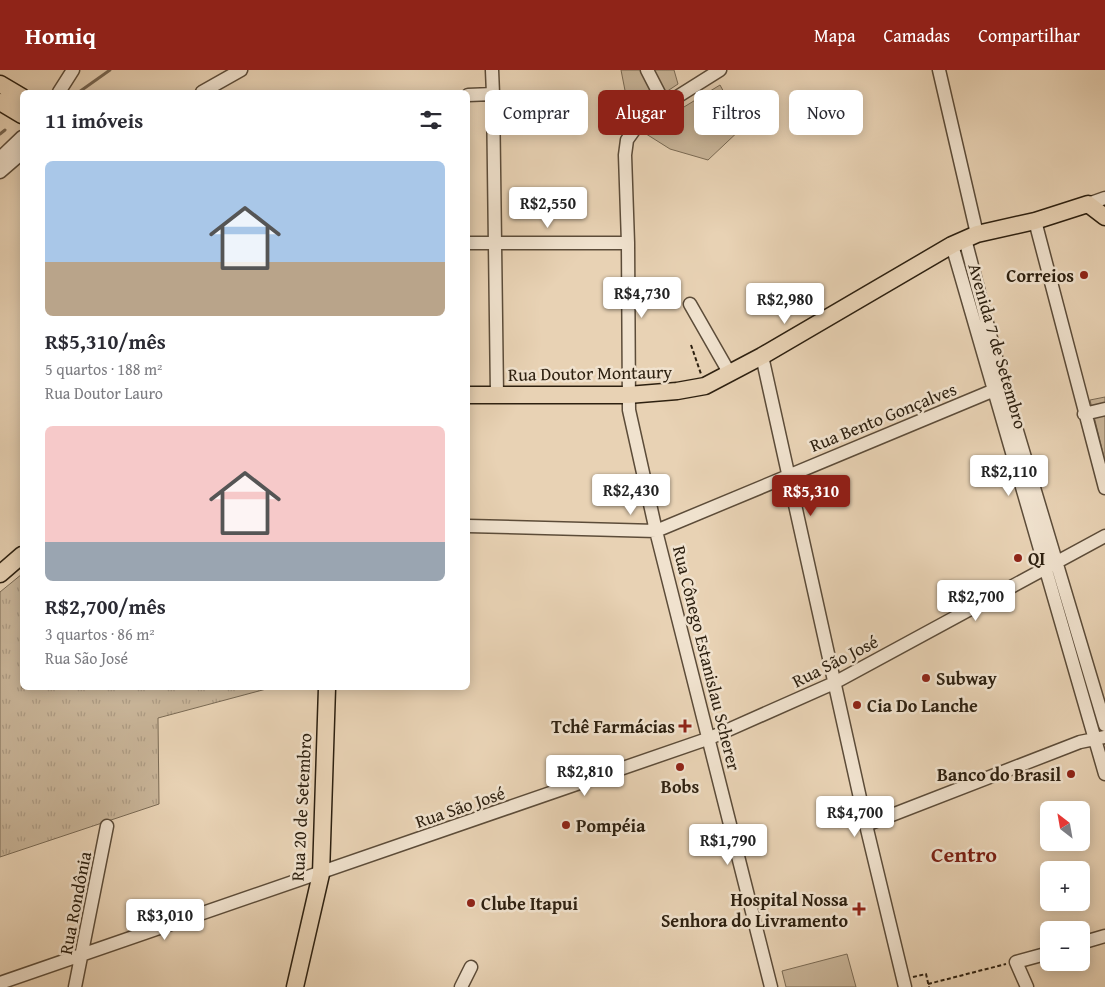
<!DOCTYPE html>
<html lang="pt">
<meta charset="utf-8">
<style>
:root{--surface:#fff;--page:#f2f2f3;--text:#2b2b33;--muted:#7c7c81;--accent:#8f2418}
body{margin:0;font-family:"Gentium Book Plus",serif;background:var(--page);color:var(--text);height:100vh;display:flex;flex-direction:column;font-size:19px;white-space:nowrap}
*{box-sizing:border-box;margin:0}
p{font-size:16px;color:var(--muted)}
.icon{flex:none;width:28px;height:28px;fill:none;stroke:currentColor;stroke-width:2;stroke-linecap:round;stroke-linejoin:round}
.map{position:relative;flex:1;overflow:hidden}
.panel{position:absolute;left:20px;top:20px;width:450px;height:600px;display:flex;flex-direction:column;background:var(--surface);border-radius:8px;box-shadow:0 2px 12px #0003}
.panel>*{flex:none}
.hud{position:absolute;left:485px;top:20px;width:475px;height:45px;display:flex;gap:10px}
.needle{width:32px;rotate:329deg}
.controls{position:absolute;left:1040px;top:731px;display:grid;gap:10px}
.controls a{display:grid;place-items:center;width:50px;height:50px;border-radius:8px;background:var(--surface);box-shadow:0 2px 12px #0003;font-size:25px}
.price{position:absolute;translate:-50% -42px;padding:0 11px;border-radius:5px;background:#fff;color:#222;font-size:16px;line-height:32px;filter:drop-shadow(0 1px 2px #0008)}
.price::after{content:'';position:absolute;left:50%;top:30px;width:15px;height:11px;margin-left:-8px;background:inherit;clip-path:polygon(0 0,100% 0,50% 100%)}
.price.current{background:var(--accent);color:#fff}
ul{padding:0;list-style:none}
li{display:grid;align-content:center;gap:10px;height:265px;padding:0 25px}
li span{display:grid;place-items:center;height:155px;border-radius:8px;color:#555}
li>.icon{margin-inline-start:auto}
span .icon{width:90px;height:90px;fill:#fffc;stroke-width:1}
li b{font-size:21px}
h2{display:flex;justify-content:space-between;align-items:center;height:60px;padding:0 25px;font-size:21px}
.chip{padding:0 18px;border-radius:8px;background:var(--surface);box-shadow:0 2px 12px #0003;font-size:18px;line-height:45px}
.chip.current{background:var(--accent);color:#fff}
header{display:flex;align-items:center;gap:30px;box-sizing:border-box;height:70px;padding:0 25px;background:var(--accent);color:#fff}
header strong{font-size:24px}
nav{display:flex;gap:28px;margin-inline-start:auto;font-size:18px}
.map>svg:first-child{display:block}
.grass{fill:url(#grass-tufts);stroke:#7a6a54}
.park{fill:#c8b498;stroke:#7a6a54}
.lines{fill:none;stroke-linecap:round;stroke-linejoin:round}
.stream{stroke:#776651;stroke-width:3}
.minor-casing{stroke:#5c4c39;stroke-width:15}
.major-casing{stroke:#2d2010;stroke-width:19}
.path{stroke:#2d2010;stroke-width:2;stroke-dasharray:4 2.5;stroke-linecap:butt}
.minor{stroke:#f0e2ce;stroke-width:12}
.major{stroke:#e8d2b4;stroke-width:16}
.poi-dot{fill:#8f2418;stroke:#f0e2ce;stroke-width:2}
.labels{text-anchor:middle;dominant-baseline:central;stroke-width:5;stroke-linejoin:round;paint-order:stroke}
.poi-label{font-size:18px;font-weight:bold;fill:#2d2010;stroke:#f0e2ce;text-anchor:start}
.street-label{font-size:18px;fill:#2d2010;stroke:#f0e2ce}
.district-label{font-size:22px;font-weight:bold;fill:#7a1f14;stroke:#f0e2ce}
</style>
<header>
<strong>Homiq</strong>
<nav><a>Mapa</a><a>Camadas</a><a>Compartilhar</a></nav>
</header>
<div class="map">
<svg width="1105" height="917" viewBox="0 0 1105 917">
<defs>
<pattern id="grass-tufts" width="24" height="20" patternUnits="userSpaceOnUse" patternTransform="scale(1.25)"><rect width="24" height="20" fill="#c8b498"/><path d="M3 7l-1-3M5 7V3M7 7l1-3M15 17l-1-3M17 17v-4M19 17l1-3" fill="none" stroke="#ac9a82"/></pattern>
</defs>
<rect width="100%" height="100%" fill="#e8d2b4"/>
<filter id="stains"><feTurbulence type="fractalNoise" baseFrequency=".004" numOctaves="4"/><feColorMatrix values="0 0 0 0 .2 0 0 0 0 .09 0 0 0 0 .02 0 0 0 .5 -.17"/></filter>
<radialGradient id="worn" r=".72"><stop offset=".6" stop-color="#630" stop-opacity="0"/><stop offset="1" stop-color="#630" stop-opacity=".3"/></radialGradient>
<path class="grass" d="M22,504V618H270L158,648L159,734L0,787V522Z"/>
<path class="park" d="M621,0H674L678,14L630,46Z
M720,15L743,57L708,90L670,79L643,62Z
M1105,327V391L1090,330Z
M847,884L856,917H786L782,901Z"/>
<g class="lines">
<path class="stream" d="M79,22L110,0
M0,64L5,60"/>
<g class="minor-casing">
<path id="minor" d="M647,0L664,33
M720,0L642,49L627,70L625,85L628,173L629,340L656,461L771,917
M939,0L977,164
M59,22L73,0
M202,22L241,0
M493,24L497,325
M468,25L493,24L492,0
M0,88L22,67
M0,102L22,83
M1088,134L1105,128
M1035,151L1105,418
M965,169L1003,314L1105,655
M468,173H628
M952,175L1105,704
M690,234L730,304
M762,286L866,755L905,917
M1084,344L1105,339
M468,456L656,461L992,321
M866,755L1080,672L1105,667
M1081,873L1105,866
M0,913L710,668L834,613L1105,466
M75,917L107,756
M461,917L471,897
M1027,917L1016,892L1049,883"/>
</g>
<g class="major-casing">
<path id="major" d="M0,14L22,27
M0,32L22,45
M468,325H628L677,321L705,316L762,286L952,175L977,164L1035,151L1088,134L1105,147
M0,504L22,485
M295,917L321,804L327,618"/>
</g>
<path class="path" d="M691,275L701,304
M913,907L926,904L929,917
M928,914L1006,894"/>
<use href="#minor" class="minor"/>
<use href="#major" class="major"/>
</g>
<g class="poi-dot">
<circle cx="1084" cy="205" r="5"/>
<circle cx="1018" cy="488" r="5"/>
<circle cx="926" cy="608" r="5"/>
<circle cx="857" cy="635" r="5"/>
<path d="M682.5 648.5h5v5h5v5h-5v5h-5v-5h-5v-5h5z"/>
<circle cx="680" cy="697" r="5"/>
<circle cx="1071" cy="704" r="5"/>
<circle cx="566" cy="755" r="5"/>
<circle cx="471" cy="833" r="5"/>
<path d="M856.5 831.5h5v5h5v5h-5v5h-5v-5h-5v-5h5z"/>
</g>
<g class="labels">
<g class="poi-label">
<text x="1074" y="205" text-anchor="end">Correios</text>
<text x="1028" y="488">QI</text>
<text x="936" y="608">Subway</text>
<text x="867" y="635">Cia Do Lanche</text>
<text x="675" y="656" text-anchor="end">Tchê Farmácias</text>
<text x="1061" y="704" text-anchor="end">Banco do Brasil</text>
<text x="680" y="716" text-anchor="middle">Bobs</text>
<text x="576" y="755">Pompéia</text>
<text x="848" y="829" text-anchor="end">Hospital Nossa<tspan x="848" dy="21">Senhora do Livramento</tspan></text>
<text x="481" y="833">Clube Itapui</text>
</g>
<g class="street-label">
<text transform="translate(998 276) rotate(74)">Avenida 7 de Setembro</text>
<text transform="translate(590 303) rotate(-1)">Rua Doutor Montaury</text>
<text transform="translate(883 347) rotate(-22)">Rua Bento Gonçalves</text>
<text transform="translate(707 588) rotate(76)">Rua Cônego Estanislau Scherer</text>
<text transform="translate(835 591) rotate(-27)">Rua São José</text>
<text transform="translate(301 737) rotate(-87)">Rua 20 de Setembro</text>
<text transform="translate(460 737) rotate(-19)">Rua São José</text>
<text transform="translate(75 833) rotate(-79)">Rua Rondônia</text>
</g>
<g class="district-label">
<text x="964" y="784">Centro</text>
</g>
</g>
<rect width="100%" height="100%" filter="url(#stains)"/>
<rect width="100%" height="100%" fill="url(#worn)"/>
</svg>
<div class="controls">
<a><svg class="needle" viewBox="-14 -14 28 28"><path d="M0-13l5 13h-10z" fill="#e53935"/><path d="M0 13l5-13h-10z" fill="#7c7c81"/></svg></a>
<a>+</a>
<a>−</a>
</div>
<b class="price" style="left:548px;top:159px">R$2,550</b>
<b class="price" style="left:642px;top:249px">R$4,730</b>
<b class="price" style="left:785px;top:255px">R$2,980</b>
<b class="price" style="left:1009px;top:427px">R$2,110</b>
<b class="price" style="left:631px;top:446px">R$2,430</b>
<b class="price current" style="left:811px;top:447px">R$5,310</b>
<b class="price" style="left:976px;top:552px">R$2,700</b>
<b class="price" style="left:585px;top:727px">R$2,810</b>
<b class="price" style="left:855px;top:768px">R$4,700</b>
<b class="price" style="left:728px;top:796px">R$1,790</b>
<b class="price" style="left:165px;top:871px">R$3,010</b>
<div class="hud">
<a class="chip">Comprar</a>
<a class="chip current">Alugar</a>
<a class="chip">Filtros</a>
<a class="chip">Novo</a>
</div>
<section class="panel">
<h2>11 imóveis<svg class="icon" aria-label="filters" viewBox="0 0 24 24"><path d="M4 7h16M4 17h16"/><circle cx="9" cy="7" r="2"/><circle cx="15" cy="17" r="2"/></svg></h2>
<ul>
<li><span style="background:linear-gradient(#a9c7e8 65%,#b9a48a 0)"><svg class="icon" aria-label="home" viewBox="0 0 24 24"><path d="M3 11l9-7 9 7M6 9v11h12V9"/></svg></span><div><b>R$5,310/mês</b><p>5 quartos · 188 m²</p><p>Rua Doutor Lauro</p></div></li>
<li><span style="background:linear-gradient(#f6c9c9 75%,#9aa5b1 0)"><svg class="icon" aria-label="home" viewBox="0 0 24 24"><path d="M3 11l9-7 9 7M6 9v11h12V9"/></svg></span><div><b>R$2,700/mês</b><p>3 quartos · 86 m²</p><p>Rua São José</p></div></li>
</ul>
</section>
</div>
